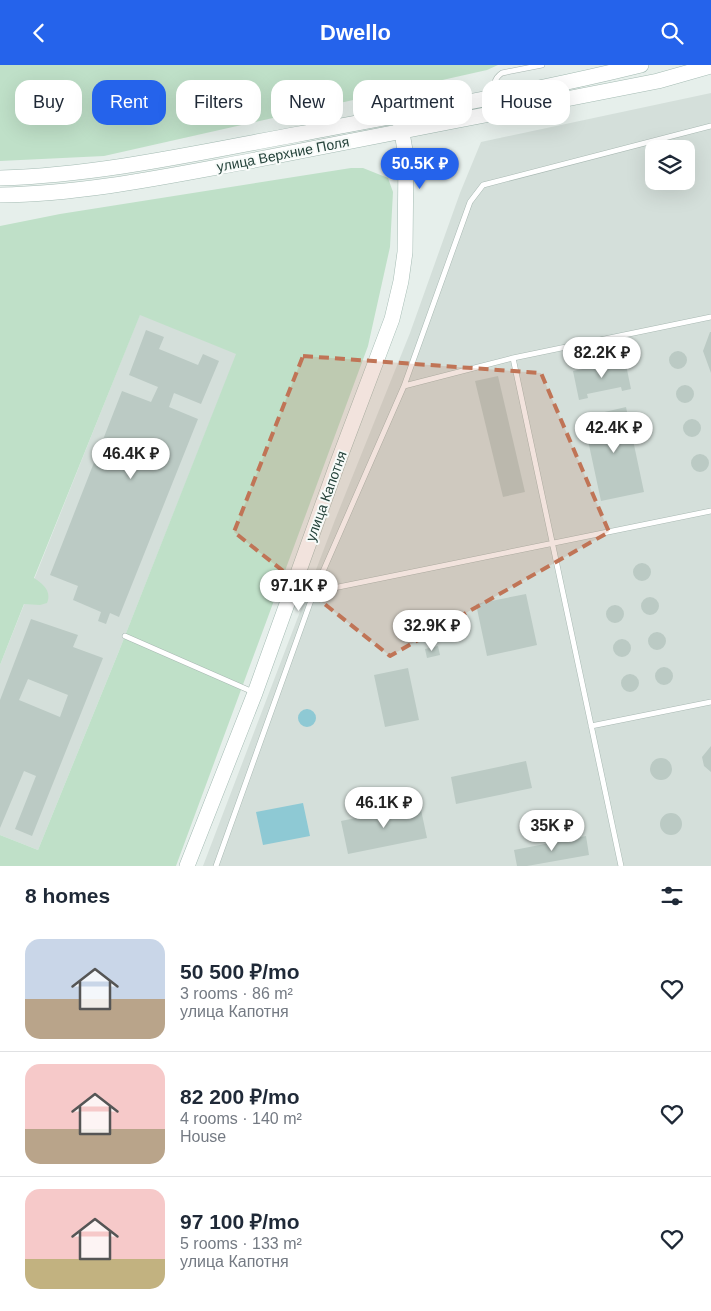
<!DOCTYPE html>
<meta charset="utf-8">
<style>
:root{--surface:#fff;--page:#f2f2f3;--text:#1f2937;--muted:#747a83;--line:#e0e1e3;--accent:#2563eb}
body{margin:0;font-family:Helvetica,sans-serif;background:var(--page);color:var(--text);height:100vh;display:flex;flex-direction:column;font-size:19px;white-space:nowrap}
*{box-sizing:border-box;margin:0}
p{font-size:16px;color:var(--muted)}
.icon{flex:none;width:28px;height:28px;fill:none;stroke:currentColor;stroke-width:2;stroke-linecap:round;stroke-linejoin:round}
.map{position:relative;height:801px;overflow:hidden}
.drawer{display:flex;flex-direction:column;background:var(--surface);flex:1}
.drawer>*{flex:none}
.guide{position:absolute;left:15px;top:15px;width:681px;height:45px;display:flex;gap:10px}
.buttons{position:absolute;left:645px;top:75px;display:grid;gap:10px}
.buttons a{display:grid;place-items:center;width:50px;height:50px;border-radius:10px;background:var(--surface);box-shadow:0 5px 20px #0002;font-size:25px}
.price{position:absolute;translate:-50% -42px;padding:0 11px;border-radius:18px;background:#fff;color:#222;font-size:16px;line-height:32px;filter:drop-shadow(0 1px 2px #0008)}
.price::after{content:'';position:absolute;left:50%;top:30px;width:15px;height:11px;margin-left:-8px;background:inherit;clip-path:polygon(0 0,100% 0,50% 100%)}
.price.selected{background:var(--accent);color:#fff}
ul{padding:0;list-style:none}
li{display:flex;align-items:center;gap:15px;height:125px;padding:0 25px}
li+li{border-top:1px solid var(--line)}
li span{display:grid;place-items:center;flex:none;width:140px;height:100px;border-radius:15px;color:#555}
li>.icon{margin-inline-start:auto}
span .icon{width:60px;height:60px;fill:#fffc;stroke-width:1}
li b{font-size:21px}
h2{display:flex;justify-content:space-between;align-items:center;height:60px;padding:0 25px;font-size:21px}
.pill{padding:0 18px;border-radius:15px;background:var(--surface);box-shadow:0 5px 20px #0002;font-size:18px;line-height:45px}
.pill.selected{background:var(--accent);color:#fff}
header{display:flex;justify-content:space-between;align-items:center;height:65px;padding:0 25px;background:var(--accent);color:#fff;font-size:22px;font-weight:700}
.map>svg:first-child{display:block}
.built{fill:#d4dfda;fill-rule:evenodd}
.green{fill:#bfe0c8}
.water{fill:#8ec9d4}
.building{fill:#bbcac4;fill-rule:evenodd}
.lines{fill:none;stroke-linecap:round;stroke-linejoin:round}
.lane-casing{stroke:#a8b8b2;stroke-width:6}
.secondary-casing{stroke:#a4bbb3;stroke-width:16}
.lane{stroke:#fff;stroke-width:5}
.secondary{stroke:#fff;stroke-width:15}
.marked{fill:#c07456;fill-opacity:0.2;stroke:#c07456;stroke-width:4;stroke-dasharray:10 6;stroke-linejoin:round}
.labels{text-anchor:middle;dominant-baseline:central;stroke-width:4;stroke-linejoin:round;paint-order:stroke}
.street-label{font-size:14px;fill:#24423a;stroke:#f7fbf9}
</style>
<header><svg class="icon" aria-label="back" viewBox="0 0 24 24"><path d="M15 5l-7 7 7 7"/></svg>Dwello<svg class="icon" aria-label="search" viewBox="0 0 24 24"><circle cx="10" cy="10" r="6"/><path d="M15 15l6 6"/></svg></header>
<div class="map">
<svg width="711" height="801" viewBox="0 0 711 801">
<rect width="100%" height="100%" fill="#e6efeb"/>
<path class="built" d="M711,28V801H203L335,455L410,268L460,128L481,77ZM654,84H686V116H654Z
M140,249L237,288L119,586L38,785L0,770V600Z"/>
<path class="green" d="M0,0H498L487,5L104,91L0,96Z
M351,103H363L388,113L393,127L390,182L368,281L176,801H0V770L38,785L119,586L236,289L140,250L34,513C43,519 52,526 47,538L40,540L24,539L0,600V161L60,149Z"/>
<path class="water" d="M298 653a9 9 0 1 1 18 0a9 9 0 1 1-18 0Z
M303,738L310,771L263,780L256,747Z"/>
<path class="building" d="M146,265L164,272L159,284L198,300L203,289L219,296L201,339L174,328L169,342L198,354L119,552L110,548L106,559L98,556L101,547L73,535L78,521L50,510L122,326L151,337L158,322L129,310Z
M710,267H711V308L703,286Z
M669 295a9 9 0 1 1 18 0a9 9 0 1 1-18 0Z
M625,295L631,324L622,326L621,322L587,329L588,333L579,335L573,306Z
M498,311L525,427L503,432L475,316Z
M676 329a9 9 0 1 1 18 0a9 9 0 1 1-18 0Z
M626,342L644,427L601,436L583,352Z
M683 363a9 9 0 1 1 18 0a9 9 0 1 1-18 0Z
M691 398a9 9 0 1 1 18 0a9 9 0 1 1-18 0Z
M633 507a9 9 0 1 1 18 0a9 9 0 1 1-18 0Z
M526,529L537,580L487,591L476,539Z
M641 541a9 9 0 1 1 18 0a9 9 0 1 1-18 0Z
M606 549a9 9 0 1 1 18 0a9 9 0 1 1-18 0Z
M31,554L78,570L73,582L103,593L32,771L15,764L36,711L24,706L0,763V635ZM28,614L68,630L60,652L19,635Z
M648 576a9 9 0 1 1 18 0a9 9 0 1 1-18 0Z
M613 583a9 9 0 1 1 18 0a9 9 0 1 1-18 0Z
M438,581L440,590L427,593L425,584Z
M655 611a9 9 0 1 1 18 0a9 9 0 1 1-18 0Z
M408,603L419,655L385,662L374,610Z
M621 618a9 9 0 1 1 18 0a9 9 0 1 1-18 0Z
M711,681V707L704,701L702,692Z
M650 704a11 11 0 1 1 22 0a11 11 0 1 1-22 0Z
M526,696L532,723L456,739L451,712Z
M420,740L427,773L348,789L341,756Z
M660 759a11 11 0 1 1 22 0a11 11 0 1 1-22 0Z
M586,771L589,790L527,801H517L514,785Z"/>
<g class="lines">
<g class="lane-casing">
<path id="lane" d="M495,30C494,21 493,14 502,8L542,0
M711,61L483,120L470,137L404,321L314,527L711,446
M513,293L621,801
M404,321L513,293L711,252
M125,571L253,627
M591,661L711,637
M216,801L314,527"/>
</g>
<g class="secondary-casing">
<path id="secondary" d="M0,113C101,110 201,87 299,69C413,47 528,28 641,0
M0,130C84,129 168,111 250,96C386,70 522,42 658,16L711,1
M187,801L255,628L338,397L392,254L401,216L405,187L406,91L399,50"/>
</g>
<use href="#lane" class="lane"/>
<use href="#secondary" class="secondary"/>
</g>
<path class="marked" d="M303,291L541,308L609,467L390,591L234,467Z"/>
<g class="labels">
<g class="street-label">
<text transform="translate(283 89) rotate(-11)">улица Верхние Поля</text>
<text transform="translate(326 431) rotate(-70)">улица Капотня</text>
</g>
</g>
</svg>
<div class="buttons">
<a><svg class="icon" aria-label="layers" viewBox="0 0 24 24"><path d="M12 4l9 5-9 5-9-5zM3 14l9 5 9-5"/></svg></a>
</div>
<b class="price selected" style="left:420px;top:125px">50.5K ₽</b>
<b class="price" style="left:602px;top:314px">82.2K ₽</b>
<b class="price" style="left:614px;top:389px">42.4K ₽</b>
<b class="price" style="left:131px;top:415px">46.4K ₽</b>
<b class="price" style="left:299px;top:547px">97.1K ₽</b>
<b class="price" style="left:432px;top:587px">32.9K ₽</b>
<b class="price" style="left:384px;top:764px">46.1K ₽</b>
<b class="price" style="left:552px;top:787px">35K ₽</b>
<div class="guide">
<a class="pill">Buy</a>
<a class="pill selected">Rent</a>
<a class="pill">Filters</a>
<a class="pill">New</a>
<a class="pill">Apartment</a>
<a class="pill">House</a>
</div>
</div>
<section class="drawer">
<h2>8 homes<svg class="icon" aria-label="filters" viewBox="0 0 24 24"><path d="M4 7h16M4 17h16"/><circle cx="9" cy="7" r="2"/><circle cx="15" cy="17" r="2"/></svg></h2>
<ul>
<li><span style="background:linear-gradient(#c9d6e8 60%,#b9a48a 0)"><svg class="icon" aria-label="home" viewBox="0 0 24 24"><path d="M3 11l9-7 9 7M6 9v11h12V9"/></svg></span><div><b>50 500 ₽/mo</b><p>3 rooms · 86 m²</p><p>улица Капотня</p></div><svg class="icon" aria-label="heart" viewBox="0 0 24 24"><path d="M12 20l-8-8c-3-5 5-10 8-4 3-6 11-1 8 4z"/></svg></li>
<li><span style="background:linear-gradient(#f6c9c9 65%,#b9a48a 0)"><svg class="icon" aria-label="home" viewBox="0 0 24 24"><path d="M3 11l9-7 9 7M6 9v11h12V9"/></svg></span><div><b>82 200 ₽/mo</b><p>4 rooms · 140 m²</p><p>House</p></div><svg class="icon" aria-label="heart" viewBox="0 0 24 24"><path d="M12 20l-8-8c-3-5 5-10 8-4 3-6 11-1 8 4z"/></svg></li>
<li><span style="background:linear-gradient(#f6c9c9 70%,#c2b280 0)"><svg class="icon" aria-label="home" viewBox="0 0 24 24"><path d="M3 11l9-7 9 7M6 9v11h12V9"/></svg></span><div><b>97 100 ₽/mo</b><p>5 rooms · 133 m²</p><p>улица Капотня</p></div><svg class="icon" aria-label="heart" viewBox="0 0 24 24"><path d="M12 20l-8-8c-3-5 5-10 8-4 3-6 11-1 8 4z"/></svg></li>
</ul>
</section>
